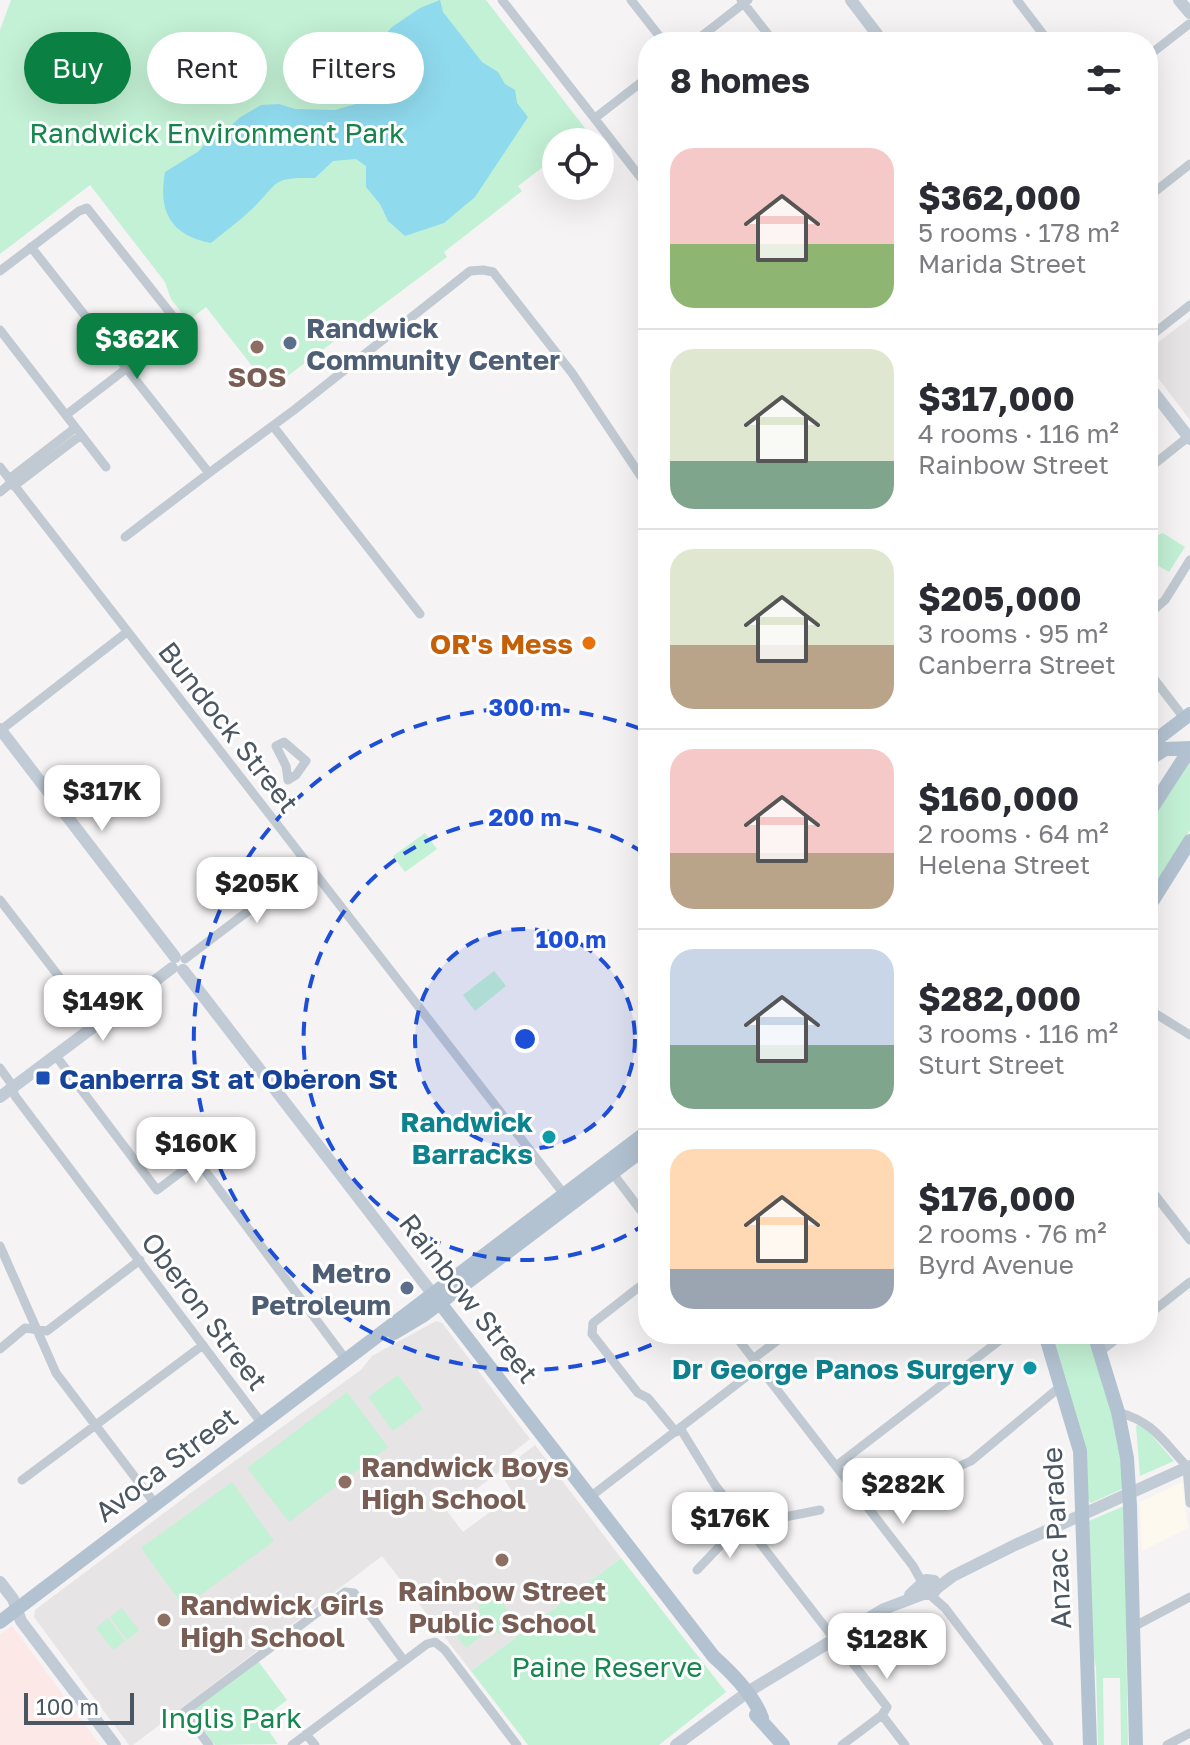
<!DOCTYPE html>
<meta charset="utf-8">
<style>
:root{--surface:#fff;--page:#f2f2f3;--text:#2b2b33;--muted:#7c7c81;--line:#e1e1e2;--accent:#0b8043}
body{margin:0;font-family:"Golos Text",sans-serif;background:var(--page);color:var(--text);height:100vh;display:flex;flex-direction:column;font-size:30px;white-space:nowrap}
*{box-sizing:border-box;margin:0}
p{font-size:26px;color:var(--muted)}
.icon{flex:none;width:44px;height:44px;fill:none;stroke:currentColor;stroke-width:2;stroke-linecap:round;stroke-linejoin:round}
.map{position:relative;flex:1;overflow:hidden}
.sheet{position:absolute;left:638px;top:32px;width:520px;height:1312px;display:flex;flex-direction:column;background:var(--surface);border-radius:32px;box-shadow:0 8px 32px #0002}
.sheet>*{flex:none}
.top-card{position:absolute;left:24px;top:32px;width:494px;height:72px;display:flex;gap:16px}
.tools{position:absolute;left:542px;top:128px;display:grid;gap:16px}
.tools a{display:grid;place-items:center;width:72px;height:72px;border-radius:50%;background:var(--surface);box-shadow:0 8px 32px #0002;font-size:40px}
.scale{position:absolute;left:24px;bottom:20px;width:110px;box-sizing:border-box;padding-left:8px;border:4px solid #4a5661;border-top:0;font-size:22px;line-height:28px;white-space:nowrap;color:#4a5661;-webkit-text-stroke:6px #fff;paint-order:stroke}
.price{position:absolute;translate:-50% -68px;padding:0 18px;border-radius:16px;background:#fff;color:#222;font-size:26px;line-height:52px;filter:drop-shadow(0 2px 4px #0008)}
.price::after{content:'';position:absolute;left:50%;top:48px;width:24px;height:18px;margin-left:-12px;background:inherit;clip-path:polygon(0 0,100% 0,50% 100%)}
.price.active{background:var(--accent);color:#fff}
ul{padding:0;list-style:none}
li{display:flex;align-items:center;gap:24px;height:200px;padding:0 32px}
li+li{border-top:2px solid var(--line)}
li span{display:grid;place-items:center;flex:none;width:224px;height:160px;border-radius:24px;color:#555}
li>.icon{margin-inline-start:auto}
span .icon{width:96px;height:96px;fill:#fffc;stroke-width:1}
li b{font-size:34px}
h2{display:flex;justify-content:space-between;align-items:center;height:96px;padding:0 32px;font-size:34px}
.tag{padding:0 28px;border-radius:36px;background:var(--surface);box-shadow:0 8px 32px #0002;font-size:28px;line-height:72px}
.tag.active{background:var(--accent);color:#fff}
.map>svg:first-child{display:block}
.commercial{fill:#fdf9ef}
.education{fill:#e6e4e5}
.medical{fill:#fce8e6}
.green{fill:#c3f1d5}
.water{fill:#90daee}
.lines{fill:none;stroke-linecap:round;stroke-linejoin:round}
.street{stroke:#c1cad2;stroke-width:9}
.secondary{stroke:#c1cbd6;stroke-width:12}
.primary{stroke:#b3c2d1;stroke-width:14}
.ring{fill:none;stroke:#1d4ed8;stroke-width:4;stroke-dasharray:14 10}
.service-dot{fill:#5c6f8a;stroke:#fff;stroke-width:3}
.education-dot{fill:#8d6e63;stroke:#fff;stroke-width:3}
.food-dot{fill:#e8710a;stroke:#fff;stroke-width:3}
.transit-dot{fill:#1a4fb4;stroke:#fff;stroke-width:3}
.culture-dot{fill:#0f9aa8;stroke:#fff;stroke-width:3}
.labels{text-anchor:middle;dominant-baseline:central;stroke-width:6;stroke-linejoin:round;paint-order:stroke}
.park-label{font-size:28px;fill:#17864f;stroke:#fff}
.service-label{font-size:28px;font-weight:bold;fill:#4e5e75;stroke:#fff;text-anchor:start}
.education-label{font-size:28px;font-weight:bold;fill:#785e54;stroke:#fff}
.food-label{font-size:28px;font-weight:bold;fill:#c56008;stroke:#fff;text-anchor:end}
.street-label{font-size:28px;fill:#4a5661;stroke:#fff}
.transit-label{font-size:28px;font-weight:bold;fill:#164399;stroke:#fff;text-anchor:start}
.culture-label{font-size:28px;font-weight:bold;fill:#0d838f;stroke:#fff;text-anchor:end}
.centre{fill:#1d4ed8;stroke:#fff;stroke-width:4}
.ring-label{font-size:24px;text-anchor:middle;font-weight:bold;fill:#1d4ed8;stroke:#fff;stroke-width:6;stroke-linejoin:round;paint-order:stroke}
</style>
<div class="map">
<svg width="1190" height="1745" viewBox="0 0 1190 1745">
<rect width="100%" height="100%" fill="#f5f3f3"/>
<path class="commercial" d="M1182,1482L1188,1528L1142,1551L1140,1502Z"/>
<path class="education" d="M1190,318V420L1148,365V350Z
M436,1321L442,1323L530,1439L502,1461L499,1472L447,1511L463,1532L514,1494L505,1481L509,1465L535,1445L621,1558L471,1671L382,1556L133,1745H129L34,1617L35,1610L192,1492L361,1370L372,1356Z"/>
<path class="medical" d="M12,1626L100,1745H0V1635Z"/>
<path class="green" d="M11,0H486L588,132L575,142H556V157L518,186L522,191L444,252L447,257L270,389L206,307L188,321L171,299L165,282L90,185L0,254V30Z
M1163,533L1185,547L1169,572L1148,560V539Z
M1190,760V830L1148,898V822Z
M425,833L437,849L405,872L393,856Z
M494,971L506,986L475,1011L463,995Z
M1049,1334H1090L1113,1412L1124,1484L1122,1489L1091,1503L1088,1500Z
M398,1375L423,1409L393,1431L368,1397Z
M347,1392L388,1447L289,1522L247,1468Z
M1139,1424L1143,1425L1174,1461L1140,1476L1136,1426Z
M232,1482L274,1541L184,1607L141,1548Z
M1124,1506L1128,1745H1121L1120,1678H1103L1104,1745H1098L1096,1667L1093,1654L1089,1521Z
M621,1558L726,1692L659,1745H528L471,1671Z
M494,1593L516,1621L499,1634L493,1627L466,1648L453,1631L480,1610L478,1606Z
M122,1608L139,1630L127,1640L110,1617Z
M108,1618L125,1641L113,1650L96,1628Z
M258,1661L287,1700L261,1720L278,1744L215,1745L190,1712Z"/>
<path class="water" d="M440,0L443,12L482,62L498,72L505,84L515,90L517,103L528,117L475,197L444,223L405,236L388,221L380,204L366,187V166L356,159L333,161L315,178C270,177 280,182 251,210C238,222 224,232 211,243C170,235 158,211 165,172L199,151L211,136L226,131L239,118L261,105L279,104L295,109L335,110L359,103L373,79L381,39L392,27L420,8Z"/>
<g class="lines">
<path class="street" d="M502,0L648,187
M631,0L664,42
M741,0L774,42
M1017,0L1049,42
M694,42L748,0
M1148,56L1189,24
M595,118L648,77
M1148,197L1190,164
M31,247L209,473L294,410L470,271L483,270L493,272L572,373L648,487
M0,271L79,211L87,208L175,319L174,328L166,338L66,415
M0,330L106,467
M1148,338L1190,305
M273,426L420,614
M0,467L567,1198
M1148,469L1188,437
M9,479L75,428
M14,486L81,435
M0,492L12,482
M125,537L209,473
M1148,615L1165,600L1190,560
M1148,671L1184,718
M1,730L127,632
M284,742L306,761L296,775L288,780L286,766L276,746Z
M0,900L97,1026
M185,959L309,865
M1148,1009L1190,1035
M56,1056L157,1190L197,1160L347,1361
M0,1068L10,1082L15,1096L263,1425
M197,1160L210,1149
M611,1171L648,1220
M1148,1186L1190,1240
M0,1246L56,1373L156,1505
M648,1280L593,1323L592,1334L638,1393L648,1398L676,1432
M1148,1315L1190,1282
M734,1334L913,1566L923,1584
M0,1349L25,1328L47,1331L140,1260
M1101,1351L1123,1334
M753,1359L786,1334
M1118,1412C1152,1422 1160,1437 1183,1462L1187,1467L1190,1503
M680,1428L715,1485L887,1707L882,1715L905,1745
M836,1466L1008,1334
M22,1480L203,1345
M590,1497L759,1367
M867,1507L971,1461L1061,1386
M697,1570L739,1526L820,1510
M929,1594L945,1608L1049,1745
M1133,1627L1190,1597
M306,1734L315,1745
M209,1745L184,1712L345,1592L354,1593L404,1661
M292,1745L427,1644L435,1642L445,1650L517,1745
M842,1745L882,1715
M1167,1745L1190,1733"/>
<path class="secondary" d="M851,0L883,42
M1179,0L1190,13
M1148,385L1190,439
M0,729L175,957
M183,970L438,1301
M0,1097L172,968
M0,1582L13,1599L21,1621L115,1745
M937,1588L953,1576L1015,1545L1190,1466
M910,1595L926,1580L934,1581L937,1588L933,1593L927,1594L922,1585
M746,1693L884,1609L926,1593
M676,1745L741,1697"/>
<path class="primary" d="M1148,746L1190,714
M1148,760L1165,749L1190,748
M1148,814L1190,749
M1148,908L1190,841
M440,1303L714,1657C731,1672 754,1696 762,1718
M394,1333L424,1315L648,1146
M1045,1334L1080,1451L1090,1745
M1094,1334L1118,1412L1127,1458L1130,1506L1136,1745
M0,1622L648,1131
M756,1715L783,1745"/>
</g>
<circle cx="525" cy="1039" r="110" fill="#1d4ed8" fill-opacity=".12"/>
<g class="ring">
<circle cx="525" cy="1039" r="110"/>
<path d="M647 1223A221 221 0 1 1 647 855"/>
<path d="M673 1335A331 331 0 1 1 646 731"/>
</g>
<g class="service-dot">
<circle cx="290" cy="343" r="8"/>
<circle cx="407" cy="1288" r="8"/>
</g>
<g class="education-dot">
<circle cx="257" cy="347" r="8"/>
<circle cx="345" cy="1482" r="8"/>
<circle cx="502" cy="1560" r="8"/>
<circle cx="164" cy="1620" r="8"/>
</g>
<circle class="food-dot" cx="589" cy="643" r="8"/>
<rect class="transit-dot" x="35" y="1070" width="16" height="16" rx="4"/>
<g class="culture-dot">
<circle cx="549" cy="1137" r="8"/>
<circle cx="1030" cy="1368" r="8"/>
</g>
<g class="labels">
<g class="park-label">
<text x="217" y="132">Randwick Environment Park</text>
<text x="607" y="1666">Paine Reserve</text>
<text x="231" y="1717">Inglis Park</text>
</g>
<g class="service-label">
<text x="306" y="327">Randwick<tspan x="306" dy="32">Community Center</tspan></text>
<text x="391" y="1272" text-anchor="end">Metro<tspan x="391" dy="32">Petroleum</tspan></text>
</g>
<g class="education-label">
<text x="257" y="376">SOS</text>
<text x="361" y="1466" text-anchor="start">Randwick Boys<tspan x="361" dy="32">High School</tspan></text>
<text x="502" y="1590">Rainbow Street<tspan x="502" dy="32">Public School</tspan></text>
<text x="180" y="1604" text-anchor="start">Randwick Girls<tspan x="180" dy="32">High School</tspan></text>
</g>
<g class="food-label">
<text x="573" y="643">OR's Mess</text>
</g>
<g class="street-label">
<text transform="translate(229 727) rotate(52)">Bundock Street</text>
<text transform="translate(469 1298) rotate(52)">Rainbow Street</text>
<text transform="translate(205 1311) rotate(53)">Oberon Street</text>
<text transform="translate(166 1464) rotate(-37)">Avoca Street</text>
<text transform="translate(1056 1538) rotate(-93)">Anzac Parade</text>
</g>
<g class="transit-label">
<text x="59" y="1078">Canberra St at Oberon St</text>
</g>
<g class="culture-label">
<text x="533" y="1121">Randwick<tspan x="533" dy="32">Barracks</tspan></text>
<text x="1014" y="1368">Dr George Panos Surgery</text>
</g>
</g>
<circle cx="525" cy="1039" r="12" class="centre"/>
<g class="ring-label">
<text x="525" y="716">300 m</text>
<text x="525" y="826">200 m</text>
<text x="571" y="948">100 m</text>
</g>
</svg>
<div class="tools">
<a><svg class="icon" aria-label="locate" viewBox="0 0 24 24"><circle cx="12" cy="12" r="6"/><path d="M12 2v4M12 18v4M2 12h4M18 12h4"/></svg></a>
</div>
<div class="scale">100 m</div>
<b class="price active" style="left:137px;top:381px">$362K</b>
<b class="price" style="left:102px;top:833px">$317K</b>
<b class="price" style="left:257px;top:925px">$205K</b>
<b class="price" style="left:103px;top:1043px">$149K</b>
<b class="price" style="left:196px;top:1185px">$160K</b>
<b class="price" style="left:903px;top:1526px">$282K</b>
<b class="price" style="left:730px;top:1560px">$176K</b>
<b class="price" style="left:887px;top:1681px">$128K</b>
<div class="top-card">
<a class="tag active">Buy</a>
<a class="tag">Rent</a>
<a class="tag">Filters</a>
</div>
<section class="sheet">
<h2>8 homes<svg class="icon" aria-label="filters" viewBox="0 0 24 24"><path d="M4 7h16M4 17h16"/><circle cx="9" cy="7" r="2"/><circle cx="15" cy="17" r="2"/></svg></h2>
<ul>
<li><span style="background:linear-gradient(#f6c9c9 60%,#8fb573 0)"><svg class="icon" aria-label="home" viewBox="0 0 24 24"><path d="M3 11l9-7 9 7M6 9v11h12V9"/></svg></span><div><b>$362,000</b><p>5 rooms · 178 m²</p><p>Marida Street</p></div></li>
<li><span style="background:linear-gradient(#dfe7d0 70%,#7fa58c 0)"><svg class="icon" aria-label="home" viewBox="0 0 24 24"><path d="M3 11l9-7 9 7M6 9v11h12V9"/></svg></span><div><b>$317,000</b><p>4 rooms · 116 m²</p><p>Rainbow Street</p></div></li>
<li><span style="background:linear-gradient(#dfe7d0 60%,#b9a48a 0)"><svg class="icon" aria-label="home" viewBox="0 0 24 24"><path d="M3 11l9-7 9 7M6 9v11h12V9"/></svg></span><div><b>$205,000</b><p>3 rooms · 95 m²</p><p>Canberra Street</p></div></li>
<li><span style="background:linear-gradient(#f6c9c9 65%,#b9a48a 0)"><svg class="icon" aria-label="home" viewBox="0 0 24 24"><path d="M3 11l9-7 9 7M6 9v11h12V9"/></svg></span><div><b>$160,000</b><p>2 rooms · 64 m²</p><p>Helena Street</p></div></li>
<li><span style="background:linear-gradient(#c9d6e8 60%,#7fa58c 0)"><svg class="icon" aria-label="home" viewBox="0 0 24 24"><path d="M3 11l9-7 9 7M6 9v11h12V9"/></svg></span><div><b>$282,000</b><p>3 rooms · 116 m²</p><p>Sturt Street</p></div></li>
<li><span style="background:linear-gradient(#ffd9b3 75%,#9aa5b1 0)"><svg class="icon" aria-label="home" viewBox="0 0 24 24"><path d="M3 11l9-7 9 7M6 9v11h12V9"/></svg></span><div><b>$176,000</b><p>2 rooms · 76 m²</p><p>Byrd Avenue</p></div></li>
</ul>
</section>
</div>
